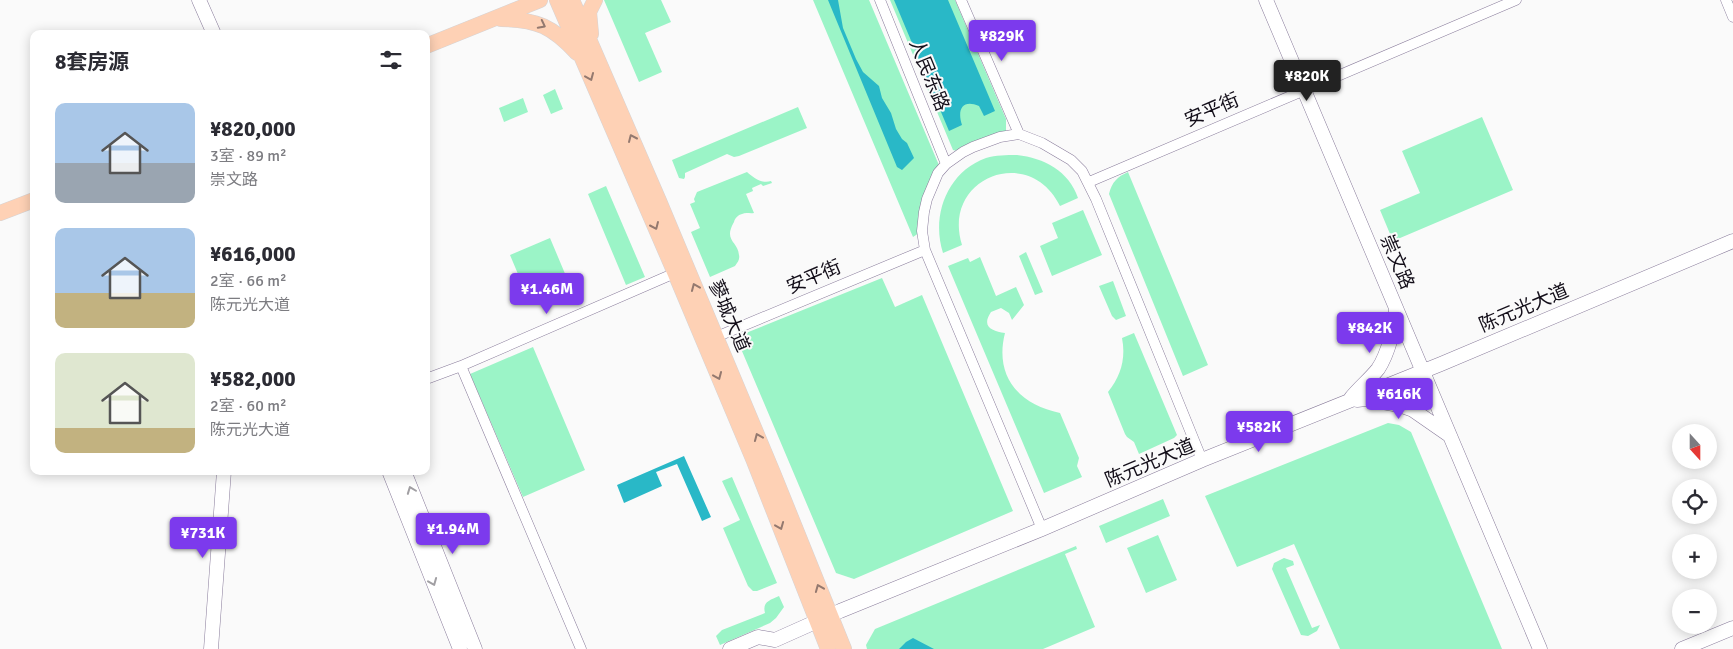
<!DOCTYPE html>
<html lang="zh">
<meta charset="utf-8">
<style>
:root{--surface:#fff;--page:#f2f2f3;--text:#2b2b33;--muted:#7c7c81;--accent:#7c3aed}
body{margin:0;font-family:Signika,"Noto Sans SC",sans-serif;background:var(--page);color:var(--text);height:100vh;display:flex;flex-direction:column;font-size:19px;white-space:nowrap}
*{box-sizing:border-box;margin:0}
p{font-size:16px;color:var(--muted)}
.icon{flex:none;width:28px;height:28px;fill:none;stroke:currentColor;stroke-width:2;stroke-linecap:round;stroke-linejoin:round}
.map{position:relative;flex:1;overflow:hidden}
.details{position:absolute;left:30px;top:30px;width:400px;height:445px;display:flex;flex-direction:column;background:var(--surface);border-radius:10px;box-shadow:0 2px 12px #0003}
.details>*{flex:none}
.needle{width:32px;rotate:159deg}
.buttons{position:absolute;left:1672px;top:424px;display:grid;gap:10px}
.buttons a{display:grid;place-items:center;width:45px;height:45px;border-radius:50%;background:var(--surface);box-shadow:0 2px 12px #0003;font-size:25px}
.price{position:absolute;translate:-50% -42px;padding:0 11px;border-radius:5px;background:var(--accent);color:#fff;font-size:16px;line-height:32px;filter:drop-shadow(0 1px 2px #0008)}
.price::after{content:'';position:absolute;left:50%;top:30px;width:15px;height:11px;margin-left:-8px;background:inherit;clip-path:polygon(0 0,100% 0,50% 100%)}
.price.on{background:#222;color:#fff}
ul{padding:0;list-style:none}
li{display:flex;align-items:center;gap:15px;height:125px;padding:0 25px}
li span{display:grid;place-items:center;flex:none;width:140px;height:100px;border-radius:10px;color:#555}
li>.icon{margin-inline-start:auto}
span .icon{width:60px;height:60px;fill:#fffc;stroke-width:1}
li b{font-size:21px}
h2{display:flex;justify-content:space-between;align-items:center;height:60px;padding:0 25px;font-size:21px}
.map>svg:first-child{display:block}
.green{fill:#9bf4c7}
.water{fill:#29b8c7}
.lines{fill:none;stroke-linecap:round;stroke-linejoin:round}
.street-casing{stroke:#897c9b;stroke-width:11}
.secondary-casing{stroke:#897c9b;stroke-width:15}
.primary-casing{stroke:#d5d4d6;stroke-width:16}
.street{stroke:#fff;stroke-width:10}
.secondary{stroke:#fff;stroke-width:14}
.primary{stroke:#fed1b5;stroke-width:15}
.oneway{stroke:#94796f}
.oneway2{stroke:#a19fa3}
.labels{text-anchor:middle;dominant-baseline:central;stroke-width:4;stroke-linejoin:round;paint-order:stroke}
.street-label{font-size:19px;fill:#130e19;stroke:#fafafa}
</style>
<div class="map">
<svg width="1733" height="649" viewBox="0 0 1733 649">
<rect width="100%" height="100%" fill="#fafafa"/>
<path class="green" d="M604,0H661L671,22L645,33L662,72L639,82Z
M813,0H869L941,170L922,231L913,237Z
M890,0H955L1006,119V131L957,151L953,150Z
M555,89L563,109L551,114L543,95Z
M523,98L528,112L504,122L499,108Z
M798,107L807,128L739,156L734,157L727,154L685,173V177L684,179L679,178L672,160Z
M1482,117L1513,190L1393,241L1380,210L1420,193L1402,151Z
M1017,155C1044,158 1069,171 1078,198L1060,206C1029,143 941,178 962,245L943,253C931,216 947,172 986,158C996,155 1006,155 1017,155Z
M747,172C754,178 762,184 771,181L772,183L763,186L761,184L752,188L753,191L746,194L754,213C750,214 746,212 742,214C738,215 735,218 734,222C723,241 738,241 739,255C740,259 738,262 735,266L710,277L691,232L700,228L690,204L695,202L694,199L697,192Z
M1128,172L1208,365L1183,376L1109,194C1112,182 1117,177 1128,172Z
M606,186L645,277L626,285L588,194Z
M1083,210L1102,255L1052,276L1040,246L1058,238L1052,223Z
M550,238L566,276L526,293L510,255Z
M1026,252L1043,292L1035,295L1019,256Z
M980,257L996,296L1016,287L1024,305L1012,320L1009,313L1001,308L991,312C981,327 992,331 1005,333C994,376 1019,405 1060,413L1079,458L1077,466L1082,477L1044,493L948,266L968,258L970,262Z
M882,278L895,307L922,295L1013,511L854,579L836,573L736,337Z
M1113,281L1126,316L1116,320L1112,316L1099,286Z
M1134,333L1177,435L1174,438L1139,454L1134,442L1127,437L1125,434L1108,392C1121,376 1126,358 1122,338Z
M533,347L585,470L523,497L470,374Z
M1388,423L1399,425L1411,432L1502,649H1340L1294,544L1237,567L1205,496Z
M732,477L777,583L757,591H753L748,586L723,528L740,520L722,481Z
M1163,499L1170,516L1106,543L1099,526Z
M1158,535L1177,580L1146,593L1127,548Z
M1076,546L1077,549L1065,554L1095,627L1043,649H867L866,645L875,629Z
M1284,558L1293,561L1294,565L1286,568L1312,628L1320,625L1317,631L1308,636L1301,635L1272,569L1274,563Z
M779,596L784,607L776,618L770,623L720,645L716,636L722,630L765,613C762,602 770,600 779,596Z"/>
<path class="water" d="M828,0H838L843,28L856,59L863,72L879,86L882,98L891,113L896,129L902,139L907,143L914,158L902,170L897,167Z
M894,0H948L995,111L984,116L979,106C962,99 957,110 962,125L949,131Z
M684,456L711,517L702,521L677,464L656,472L662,486L624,503L617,485Z
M913,638L934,649H899L906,642Z"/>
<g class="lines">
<g class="street-casing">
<path id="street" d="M880,0L946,164
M961,0L1019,134
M1726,0L1733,17
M1089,182L1516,0
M716,337L925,250
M461,366L581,649
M426,379L461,366L675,273
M1042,529L925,250L922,231L924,212L927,199L938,173L946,164L963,152L973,147L1000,137L1019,134L1042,143L1071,160L1082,171L1096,199L1202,460"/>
</g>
<g class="secondary-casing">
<path id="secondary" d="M199,0L214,34
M1266,0L1540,649
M1351,398C1359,388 1370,379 1378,369C1388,354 1395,327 1396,308
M1357,400L1366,399L1399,405L1413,410L1449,435
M389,471L460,649
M404,471L475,649
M211,649L224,471
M730,649L758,637L775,640L840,611L1042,529L1202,460L1441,364L1733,241
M1682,649L1733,628"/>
</g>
<g class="primary-casing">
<path id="primary" d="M557,0L675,273L754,461L828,649
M572,0L659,201L773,473L844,649
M501,19C537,19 553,27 577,53
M591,34L589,12L595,0
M426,46L540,0
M0,213L34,200"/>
</g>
<use href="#street" class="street"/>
<use href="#secondary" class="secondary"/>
<use href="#primary" class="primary"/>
</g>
<defs><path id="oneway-chevron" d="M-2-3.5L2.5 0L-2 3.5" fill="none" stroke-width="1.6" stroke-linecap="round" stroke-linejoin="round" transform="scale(1.25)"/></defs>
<g class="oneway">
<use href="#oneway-chevron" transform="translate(542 25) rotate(27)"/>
<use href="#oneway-chevron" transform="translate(590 77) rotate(67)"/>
<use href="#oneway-chevron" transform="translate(632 138) rotate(-114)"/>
<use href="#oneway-chevron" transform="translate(655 226) rotate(66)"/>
<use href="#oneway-chevron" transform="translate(695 287) rotate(-113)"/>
<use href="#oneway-chevron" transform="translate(718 376) rotate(67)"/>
<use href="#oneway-chevron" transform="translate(758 437) rotate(-113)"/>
<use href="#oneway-chevron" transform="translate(780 526) rotate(68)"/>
<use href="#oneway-chevron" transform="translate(819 588) rotate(-112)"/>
</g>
<g class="oneway2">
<use href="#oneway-chevron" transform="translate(411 490) rotate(-111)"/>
<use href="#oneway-chevron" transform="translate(433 582) rotate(68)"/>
</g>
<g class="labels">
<g class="street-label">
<text transform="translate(929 75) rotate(68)">人民东路</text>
<text transform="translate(1212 110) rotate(-23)">安平街</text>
<text transform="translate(1397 262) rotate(67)">崇文路</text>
<text transform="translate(814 277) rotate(-23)">安平街</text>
<text transform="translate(1524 308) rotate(-23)">陈元光大道</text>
<text transform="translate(729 316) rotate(67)">蓼城大道</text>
<text transform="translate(1150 463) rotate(-23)">陈元光大道</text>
</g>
</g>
</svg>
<div class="buttons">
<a><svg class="needle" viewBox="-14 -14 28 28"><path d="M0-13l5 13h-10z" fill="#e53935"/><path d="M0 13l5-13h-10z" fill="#7c7c81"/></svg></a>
<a><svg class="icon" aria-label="locate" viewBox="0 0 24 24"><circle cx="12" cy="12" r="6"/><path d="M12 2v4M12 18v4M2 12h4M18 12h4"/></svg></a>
<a>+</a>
<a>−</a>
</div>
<b class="price" style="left:1002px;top:62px">¥829K</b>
<b class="price on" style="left:1307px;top:102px">¥820K</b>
<b class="price" style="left:547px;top:315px">¥1.46M</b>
<b class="price" style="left:1370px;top:354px">¥842K</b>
<b class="price" style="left:1399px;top:420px">¥616K</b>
<b class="price" style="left:1259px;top:453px">¥582K</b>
<b class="price" style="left:453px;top:555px">¥1.94M</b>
<b class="price" style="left:203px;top:559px">¥731K</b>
<section class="details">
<h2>8套房源<svg class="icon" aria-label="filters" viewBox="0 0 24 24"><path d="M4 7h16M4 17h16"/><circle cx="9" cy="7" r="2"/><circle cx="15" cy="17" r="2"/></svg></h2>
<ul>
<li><span style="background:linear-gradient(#a9c7e8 60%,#9aa5b1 0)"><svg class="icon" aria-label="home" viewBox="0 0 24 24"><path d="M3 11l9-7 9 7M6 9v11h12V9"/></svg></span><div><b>¥820,000</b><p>3室 · 89 m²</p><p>崇文路</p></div></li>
<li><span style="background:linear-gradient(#a9c7e8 65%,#c2b280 0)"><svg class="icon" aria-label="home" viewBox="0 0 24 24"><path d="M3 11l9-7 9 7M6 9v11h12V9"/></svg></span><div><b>¥616,000</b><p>2室 · 66 m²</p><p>陈元光大道</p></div></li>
<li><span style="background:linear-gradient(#dfe7d0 75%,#c2b280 0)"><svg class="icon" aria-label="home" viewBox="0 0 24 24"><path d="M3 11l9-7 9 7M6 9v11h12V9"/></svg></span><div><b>¥582,000</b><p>2室 · 60 m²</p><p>陈元光大道</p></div></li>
</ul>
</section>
</div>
